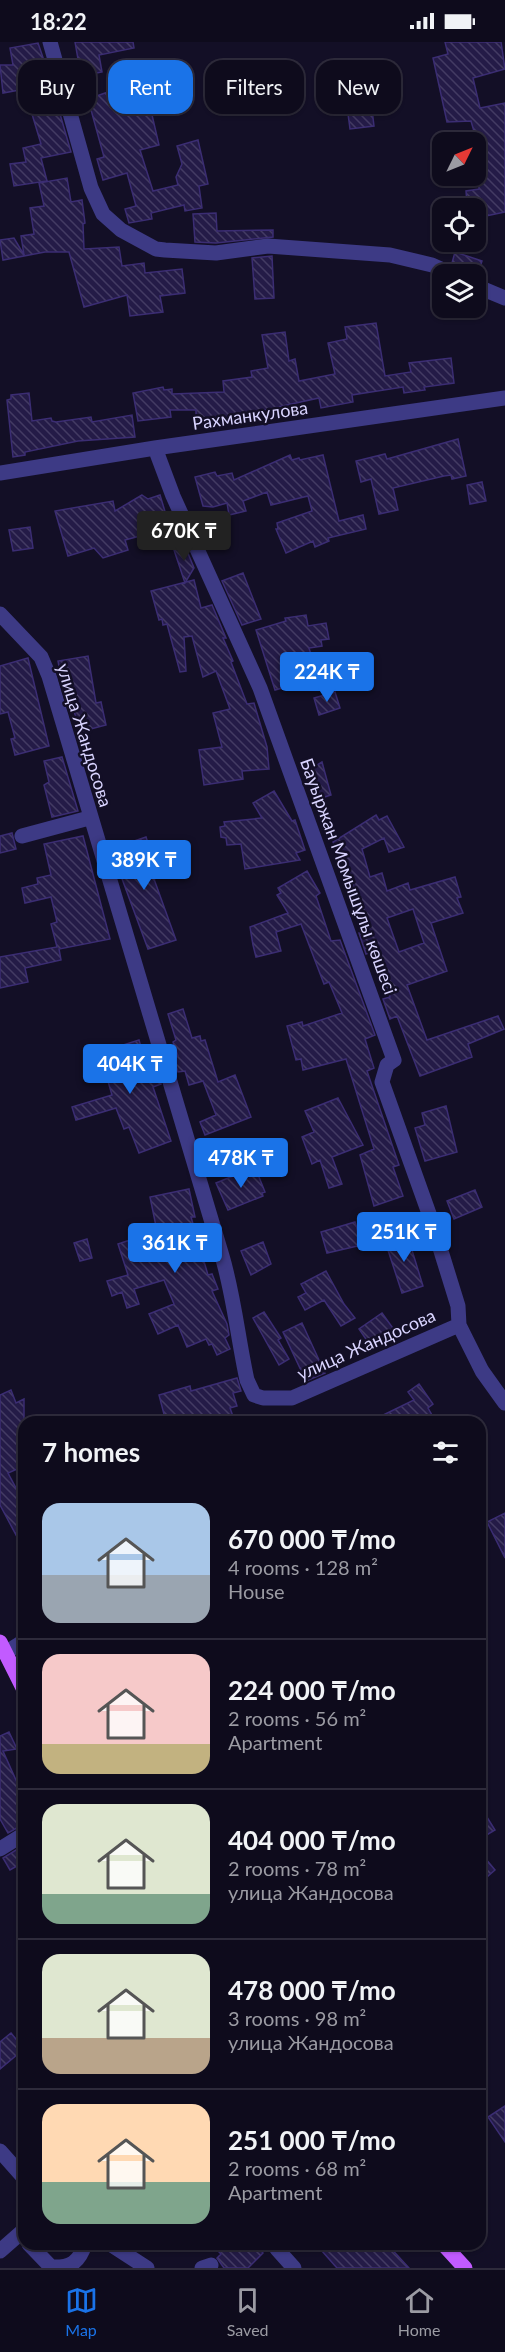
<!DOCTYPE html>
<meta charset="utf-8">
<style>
:root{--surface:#0e0b1c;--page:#171425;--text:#f1f3f6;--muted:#9b9ba3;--line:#2e2b3b;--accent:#1a73e8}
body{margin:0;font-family:Lato,sans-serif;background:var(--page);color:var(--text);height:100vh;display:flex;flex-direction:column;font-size:22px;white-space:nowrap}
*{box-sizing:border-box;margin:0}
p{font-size:20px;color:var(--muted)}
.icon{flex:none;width:33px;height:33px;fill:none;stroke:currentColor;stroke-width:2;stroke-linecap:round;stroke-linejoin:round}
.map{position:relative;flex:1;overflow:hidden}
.details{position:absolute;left:18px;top:1374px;width:468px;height:834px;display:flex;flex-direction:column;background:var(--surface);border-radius:18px;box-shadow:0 2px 4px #0004,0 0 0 2px var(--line)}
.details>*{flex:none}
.top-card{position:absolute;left:18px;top:18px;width:470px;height:54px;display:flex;gap:12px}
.needle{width:39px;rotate:47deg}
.buttons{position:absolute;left:432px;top:90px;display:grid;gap:12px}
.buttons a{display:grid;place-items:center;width:54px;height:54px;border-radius:12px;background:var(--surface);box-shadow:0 2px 4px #0004,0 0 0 2px var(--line);font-size:30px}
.price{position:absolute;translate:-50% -51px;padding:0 14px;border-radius:6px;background:var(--accent);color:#fff;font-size:20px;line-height:39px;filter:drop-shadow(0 2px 3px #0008)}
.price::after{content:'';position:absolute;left:50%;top:36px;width:18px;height:14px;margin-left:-9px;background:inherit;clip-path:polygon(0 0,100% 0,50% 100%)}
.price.selected{background:#222;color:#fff}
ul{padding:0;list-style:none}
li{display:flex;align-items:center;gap:18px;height:150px;padding:0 24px}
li+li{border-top:2px solid var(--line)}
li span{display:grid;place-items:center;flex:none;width:168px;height:120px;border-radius:18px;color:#555}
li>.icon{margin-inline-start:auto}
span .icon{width:72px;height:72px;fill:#fffc;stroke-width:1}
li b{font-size:26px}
h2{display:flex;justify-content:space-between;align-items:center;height:72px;padding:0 24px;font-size:26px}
.chip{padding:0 21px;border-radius:18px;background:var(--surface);box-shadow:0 2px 4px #0004,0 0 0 2px var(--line);font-size:21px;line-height:54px}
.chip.selected{background:var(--accent);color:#fff}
.status{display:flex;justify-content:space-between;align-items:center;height:42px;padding:0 30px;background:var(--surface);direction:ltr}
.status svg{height:16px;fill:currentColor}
.tabs{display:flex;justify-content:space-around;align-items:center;height:84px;border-top:2px solid var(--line);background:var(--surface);font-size:16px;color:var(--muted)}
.tabs a{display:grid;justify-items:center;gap:3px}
.tabs .selected{color:var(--accent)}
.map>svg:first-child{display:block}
.building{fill:url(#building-back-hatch);stroke:#3b2d73;stroke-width:1.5;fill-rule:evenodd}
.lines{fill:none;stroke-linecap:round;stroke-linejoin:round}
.minor{stroke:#3d3a85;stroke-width:15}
.major{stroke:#c25bff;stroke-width:15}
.labels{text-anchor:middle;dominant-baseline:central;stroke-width:5;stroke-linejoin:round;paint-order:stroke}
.street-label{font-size:18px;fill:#d9d4ff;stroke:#130f26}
</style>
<div class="status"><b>18:22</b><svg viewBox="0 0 49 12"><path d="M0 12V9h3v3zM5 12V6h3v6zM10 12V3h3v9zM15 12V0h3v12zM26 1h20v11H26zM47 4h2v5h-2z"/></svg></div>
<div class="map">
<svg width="505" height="2226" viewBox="0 0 505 2226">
<defs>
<pattern id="building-back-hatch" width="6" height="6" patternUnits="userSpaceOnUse" patternTransform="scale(1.5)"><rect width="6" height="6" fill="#241b47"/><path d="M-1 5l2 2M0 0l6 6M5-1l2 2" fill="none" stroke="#433b63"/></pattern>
</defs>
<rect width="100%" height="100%" fill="#130f26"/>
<path class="building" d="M75,0H133L134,6L99,13L102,30L81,34Z
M445,0H501L505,27L473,36L480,66L505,61V170L476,176V166H471L467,162L466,149L479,147L476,118L482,117L471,79L447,80L433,16L448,12Z
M38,1L52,42L3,51L0,23H13L10,6Z
M393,27L394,39L369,42L374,84L350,87L343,34Z
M108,50L115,69L149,60L159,103L140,108L153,149L178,143L176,135L182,122L177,104L198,98L208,142L199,144L202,166L185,169L184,163L151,171L152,177L129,181L125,167L136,164L127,131L103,138L97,117L104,115L88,57Z
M58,65L71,110L41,116L47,139L14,144L10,122L26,120L23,106L41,102L32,72Z
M67,136L71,160L82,158L85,181L83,182L84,207L119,205L122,224L144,221L145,231L182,227L185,251L160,254L163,270L130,274L127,253L84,265L69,210H45L3,218L0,198L14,196L24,213L21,194L34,192L30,166L44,164L39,141Z
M216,171L217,189L273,188V195L216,201L195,200L193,172Z
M455,210L482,219L478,231L452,221Z
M272,214L274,256L255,257L252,216Z
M376,281L385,334L411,330L409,321L451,316L454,341L424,345L425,348L404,351L403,345L352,353L353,360L321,366L319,356L218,378L196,379V368H170L171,375L138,379L133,351L163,345L164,348L172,347V352L224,350L223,339L252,335L251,329L268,326L262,293L285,290L289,319L295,317L299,339L335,332L328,301L347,297L345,285Z
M29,351L32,379L51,376L52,379L56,380L91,375L92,380L132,373L135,395L78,399L25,410V413L13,415L7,358L11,357V353Z
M458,397L466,434L452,437L451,433L444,434L393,446L398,468L379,472L371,437L361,440L356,419L385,412L387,417Z
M290,413L292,418L299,416L300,418L323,413L339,479L363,473L366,487L328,496L329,499L315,505L313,499L286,511L276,487H278L277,481L312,469L308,454L271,463L267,450L243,459L246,469L229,473L227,461L213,465L203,464L195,435L215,430L217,434L232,431L234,438Z
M482,440L486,459L470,462L467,443Z
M142,453L148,457L160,453L170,486L125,498L128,508L103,516L94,506L68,514L55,469L113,459L115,469Z
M30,485L33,506L13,509L9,488Z
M185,504L194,526L185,541L174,508Z
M243,531L261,577L242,583L222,539Z
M194,538L201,566L212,563L226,596H223L233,619L231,620L247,662L254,661L267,705L269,727L242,729L243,737L204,743L199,708L222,705L213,671L230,667L216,629L203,635L192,594L184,595L186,629L180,630L167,582L163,583L162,577L159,578L151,549Z
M306,573L308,584L326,581L329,597L321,598L322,604L309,606L318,636L275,648L256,588L286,579L285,576Z
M88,614L96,661L101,660L106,683L79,690L71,655L65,656L64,651L58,619Z
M28,616L49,704L15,713L11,697L15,696L8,670L0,672V624Z
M335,650L340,666L319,673L314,656Z
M62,715L78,769L52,775L44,743L49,740L44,719Z
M322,720L331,753L315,758L307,729Z
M274,749L292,779L295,778L305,808L296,811L300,818L245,827L241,802L227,803L226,796L221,795L220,785L225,784L224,780L262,776L253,761Z
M376,773L379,778L387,774L404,805L389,810L384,796L362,807L370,835L382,831L387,849L408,841L410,848L455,835L461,855L457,856L463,871L431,881L447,929L407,943L427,998L498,974L504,987L468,1002L472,1015L420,1034L397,974L390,977L383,957L390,955L375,909L366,912L359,891L368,888L353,843L348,845L343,828L348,827L333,800ZM413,867L424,901L399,910L387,876Z
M12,791L16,807L0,811V794Z
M83,794L110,897L59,907L61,918L25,926L28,940L0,946V915L57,905L51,882L57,880L51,855L25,861L22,846L38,842L37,836L51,833L44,802Z
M146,795L159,835L154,837L176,898L148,907L111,807Z
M307,829L320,851L316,854L331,899L340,898L375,993L365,997L374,1026L367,1029L399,1123L393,1125L403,1154L374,1164L360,1113L374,1107L346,1017L303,1028L301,1017L296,1018L287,984L302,980L303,984L342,971L329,940L324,942L301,882L276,890L281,909L256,915L253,903L250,885L288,871L277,853L281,851L278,846Z
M183,967L192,996L200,994L201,999L205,998L218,1040L235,1033L251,1075L205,1093L200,1080L216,1073L203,1039L189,1043L185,1029L178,1030L173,1015L178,1014L173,1000L176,998L168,972Z
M139,998L146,1023L155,1021L161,1042L153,1045L171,1099L139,1111L129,1085L124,1087L116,1066L76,1078L72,1065L112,1053L105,1029L98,1031L92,1013Z
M338,1056L363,1103L332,1115L342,1142L329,1146L320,1118L312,1122L302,1095L314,1090L305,1069Z
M446,1064L457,1110L425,1119L415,1086L425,1083L422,1071Z
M255,1125L265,1150L262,1151L263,1154L228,1168L216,1141Z
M189,1147L195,1175H191L208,1233L212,1232L218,1247L212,1249L227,1282L229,1293L225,1296L230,1307L217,1313L212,1302L209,1303L206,1297L187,1305L178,1283L158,1292L149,1272L174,1262L164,1238L134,1247L139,1262L127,1266L122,1250L112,1254L107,1239L128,1233L118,1202L157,1189L150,1155Z
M475,1148L482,1165L454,1177L447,1159Z
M355,1180L362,1203L327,1211L321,1190Z
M407,1192L423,1244L402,1251L385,1199Z
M87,1197L92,1216L80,1219L74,1201Z
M263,1200L271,1222L251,1233L241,1209Z
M326,1229L344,1262L355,1276L341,1284L324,1258L305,1268L298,1255L306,1251L301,1242Z
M264,1270L281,1296L278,1298L289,1317L279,1323L253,1276Z
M382,1271L395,1289L372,1306L359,1287Z
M302,1281L325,1331L306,1339L283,1290Z
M237,1336L241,1349L233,1351L237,1364L230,1366L235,1380H208L205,1373L181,1380H166L159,1353L190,1344L191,1349Z
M419,1342L433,1362L428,1366L436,1380H369L414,1358L408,1350Z
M11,1348L16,1361L24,1357V1424L8,1431L24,1461V1508L0,1463V1353Z
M505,1471V1516L487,1480Z
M9,1690L17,1707L3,1709L24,1756V1782L8,1791L0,1777V1694Z
M480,1764L495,1788L480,1797Z
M24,1803V1820L10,1828L3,1816Z
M480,1810L495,1828L480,1841Z
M11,1991L24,2007L0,2027V2000Z
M505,2064V2100L488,2075Z
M211,2202H255L263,2211L248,2226H224L217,2216L221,2212Z
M330,2202H387L409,2226H337L322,2209Z"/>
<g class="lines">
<path class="minor" d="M50,0L91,146L103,172L121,188L156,207L165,208L216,211L268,204L390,213L432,223L452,232
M476,244L505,256
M155,406L173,454L260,646L394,1018L387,1023L382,1040L432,1180L458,1264L459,1283L482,1329L505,1361
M0,431L155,406L505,356
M0,572L41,615L49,634C105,828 166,1020 222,1214C234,1254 238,1297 247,1338L254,1353L263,1356H292L459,1283
M22,794L89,776
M5,1611L24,1599
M0,1807L24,1792
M0,2109L24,2136
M29,2202L51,2225C70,2226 79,2221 85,2202
M110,2202L147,2226
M277,2202V2207L294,2226
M0,2209L24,2188
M202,2226L211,2223"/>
<path class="major" d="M0,1600L24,1648
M443,2202L465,2226"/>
</g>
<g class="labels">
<g class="street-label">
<text transform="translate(250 373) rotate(-8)">Рахманкулова</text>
<text transform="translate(85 693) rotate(73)">улица Жандосова</text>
<text transform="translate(349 834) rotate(70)">Бауыржан Момышұлы көшесі</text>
<text transform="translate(366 1302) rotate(-24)">улица Жандосова</text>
</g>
</g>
</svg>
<div class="buttons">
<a><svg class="needle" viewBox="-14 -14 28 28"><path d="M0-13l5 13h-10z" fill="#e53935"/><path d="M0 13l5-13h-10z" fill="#9b9ba3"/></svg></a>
<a><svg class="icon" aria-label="locate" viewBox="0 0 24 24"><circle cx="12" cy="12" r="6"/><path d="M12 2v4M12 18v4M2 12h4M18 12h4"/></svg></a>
<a><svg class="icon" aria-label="layers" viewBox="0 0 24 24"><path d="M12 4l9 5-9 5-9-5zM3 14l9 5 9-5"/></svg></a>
</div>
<b class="price selected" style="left:184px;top:520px">670K ₸</b>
<b class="price" style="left:327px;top:661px">224K ₸</b>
<b class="price" style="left:144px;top:849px">389K ₸</b>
<b class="price" style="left:130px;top:1053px">404K ₸</b>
<b class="price" style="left:241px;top:1147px">478K ₸</b>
<b class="price" style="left:404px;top:1221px">251K ₸</b>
<b class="price" style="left:175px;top:1232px">361K ₸</b>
<div class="top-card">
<a class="chip">Buy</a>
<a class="chip selected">Rent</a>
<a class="chip">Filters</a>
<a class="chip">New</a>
</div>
<section class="details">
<h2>7 homes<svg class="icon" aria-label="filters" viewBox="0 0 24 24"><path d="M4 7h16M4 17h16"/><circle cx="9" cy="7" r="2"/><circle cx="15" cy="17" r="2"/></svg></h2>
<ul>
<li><span style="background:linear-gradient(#a9c7e8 60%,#9aa5b1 0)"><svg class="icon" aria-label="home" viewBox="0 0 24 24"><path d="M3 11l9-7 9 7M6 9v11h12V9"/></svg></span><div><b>670 000 ₸/mo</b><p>4 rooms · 128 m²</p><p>House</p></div></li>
<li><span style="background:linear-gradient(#f6c9c9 75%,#c2b280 0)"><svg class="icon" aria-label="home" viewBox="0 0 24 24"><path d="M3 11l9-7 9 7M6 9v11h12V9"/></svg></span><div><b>224 000 ₸/mo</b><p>2 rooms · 56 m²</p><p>Apartment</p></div></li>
<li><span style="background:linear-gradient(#dfe7d0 75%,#7fa58c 0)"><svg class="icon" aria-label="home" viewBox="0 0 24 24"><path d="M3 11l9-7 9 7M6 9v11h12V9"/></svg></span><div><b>404 000 ₸/mo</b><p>2 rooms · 78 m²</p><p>улица Жандосова</p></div></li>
<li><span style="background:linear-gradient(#dfe7d0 70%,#b9a48a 0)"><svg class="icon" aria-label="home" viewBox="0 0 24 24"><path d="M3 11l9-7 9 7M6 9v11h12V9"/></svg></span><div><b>478 000 ₸/mo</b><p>3 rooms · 98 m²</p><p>улица Жандосова</p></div></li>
<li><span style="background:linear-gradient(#ffd9b3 65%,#7fa58c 0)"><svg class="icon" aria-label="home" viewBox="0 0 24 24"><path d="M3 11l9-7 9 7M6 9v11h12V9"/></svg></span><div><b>251 000 ₸/mo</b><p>2 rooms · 68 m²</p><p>Apartment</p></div></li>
</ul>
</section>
</div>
<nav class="tabs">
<a class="selected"><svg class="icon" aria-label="map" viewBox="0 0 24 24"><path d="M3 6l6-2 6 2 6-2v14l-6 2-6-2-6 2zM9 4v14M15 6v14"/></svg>Map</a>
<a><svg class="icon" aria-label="saved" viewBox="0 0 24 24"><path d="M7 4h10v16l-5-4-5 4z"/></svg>Saved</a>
<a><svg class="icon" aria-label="home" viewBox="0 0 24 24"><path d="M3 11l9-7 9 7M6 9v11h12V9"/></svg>Home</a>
</nav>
